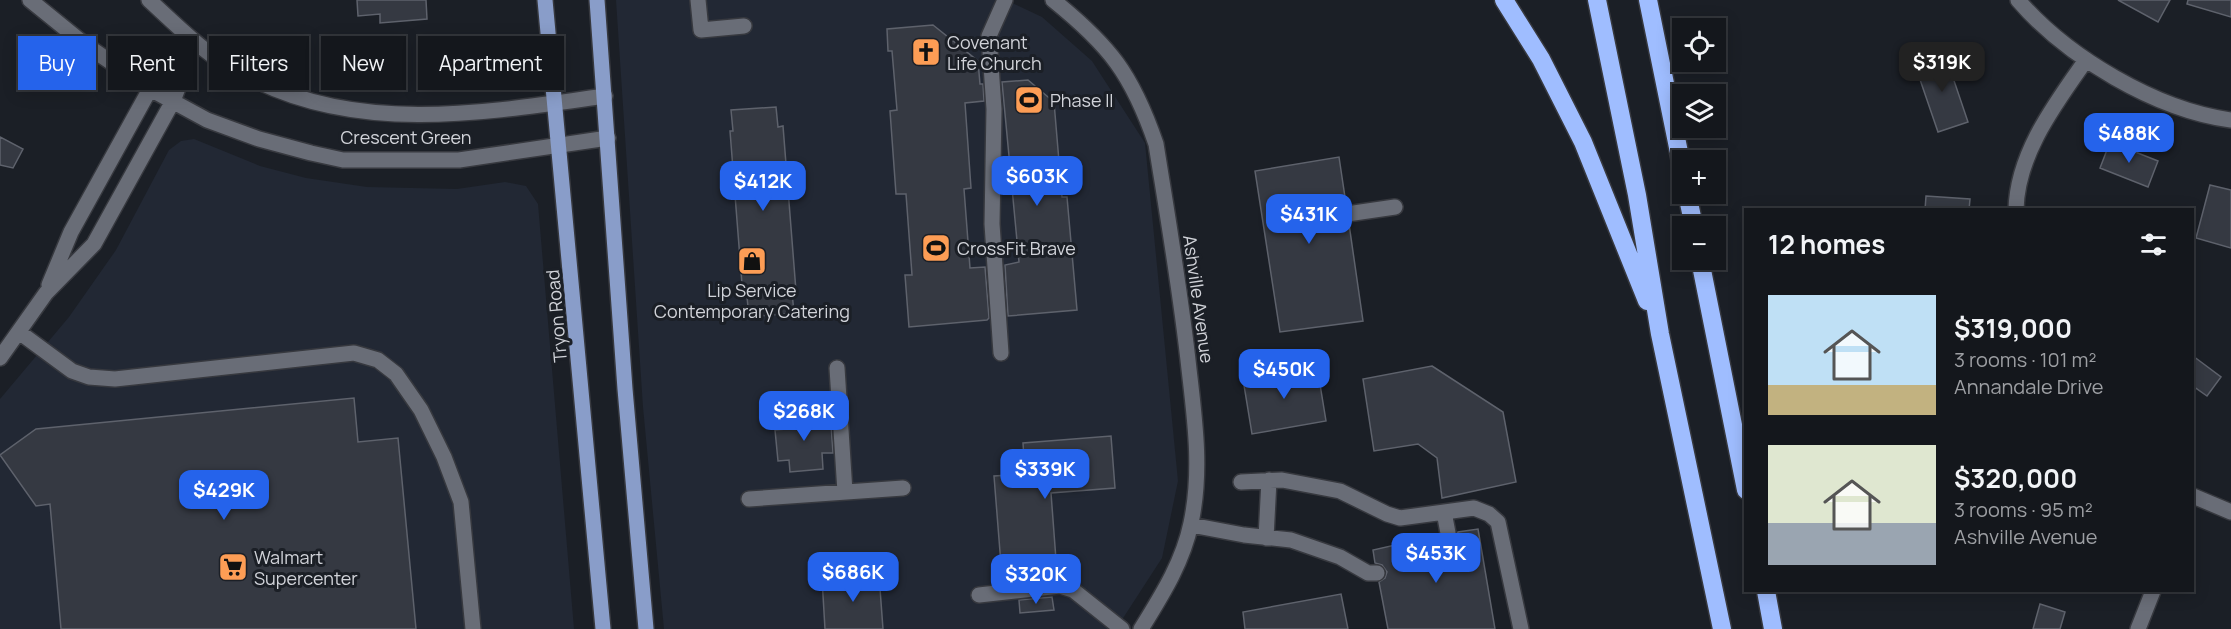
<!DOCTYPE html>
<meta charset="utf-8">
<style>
:root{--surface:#14171c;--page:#212429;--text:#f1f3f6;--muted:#9d9fa3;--line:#33363b;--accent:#2563eb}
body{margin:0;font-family:Manrope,sans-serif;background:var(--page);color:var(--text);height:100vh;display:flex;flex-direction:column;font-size:22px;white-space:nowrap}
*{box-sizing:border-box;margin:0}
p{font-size:20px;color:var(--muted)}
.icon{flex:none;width:33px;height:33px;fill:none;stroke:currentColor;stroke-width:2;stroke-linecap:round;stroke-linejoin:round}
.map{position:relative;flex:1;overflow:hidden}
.drawer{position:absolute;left:1744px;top:208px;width:450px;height:384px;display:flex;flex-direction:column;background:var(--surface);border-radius:0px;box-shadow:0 3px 15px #0003,0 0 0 2px var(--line)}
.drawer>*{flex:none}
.top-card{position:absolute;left:18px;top:36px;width:570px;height:54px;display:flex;gap:12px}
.buttons{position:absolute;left:1672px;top:18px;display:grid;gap:12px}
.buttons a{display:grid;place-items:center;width:54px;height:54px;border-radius:0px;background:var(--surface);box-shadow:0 3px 15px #0003,0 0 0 2px var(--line);font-size:30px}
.price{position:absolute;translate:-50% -51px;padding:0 14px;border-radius:12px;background:var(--accent);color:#fff;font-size:20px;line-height:39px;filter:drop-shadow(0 2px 3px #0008)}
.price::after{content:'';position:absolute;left:50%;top:36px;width:18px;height:14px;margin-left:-9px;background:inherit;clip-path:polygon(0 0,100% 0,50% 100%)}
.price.selected{background:#222;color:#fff}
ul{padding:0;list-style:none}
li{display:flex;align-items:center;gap:18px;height:150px;padding:0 24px}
li span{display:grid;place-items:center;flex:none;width:168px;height:120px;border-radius:0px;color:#555}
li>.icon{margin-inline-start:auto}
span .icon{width:72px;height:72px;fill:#fffc;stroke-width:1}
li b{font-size:26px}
h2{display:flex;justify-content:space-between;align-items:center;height:72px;padding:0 24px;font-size:26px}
.pill{padding:0 21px;border-radius:0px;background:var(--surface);box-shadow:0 3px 15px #0003,0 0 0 2px var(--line);font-size:21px;line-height:54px}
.pill.selected{background:var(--accent);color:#fff}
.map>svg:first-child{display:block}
.built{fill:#222834}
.building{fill:#353942;stroke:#5e626c;stroke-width:1.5}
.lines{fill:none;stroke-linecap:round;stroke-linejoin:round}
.minor-casing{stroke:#37393f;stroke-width:18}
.major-casing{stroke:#37393f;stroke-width:18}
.highway-casing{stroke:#37393f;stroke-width:21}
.minor{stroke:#696d77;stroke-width:15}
.major{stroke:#899dc9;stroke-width:15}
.highway{stroke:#9fbdff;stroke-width:18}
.labels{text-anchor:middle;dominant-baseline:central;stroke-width:6;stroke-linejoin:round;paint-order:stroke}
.poi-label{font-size:18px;fill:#d1d3d9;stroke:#1b1f26;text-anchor:start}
.street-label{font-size:18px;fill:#d1d3d9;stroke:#1b1f26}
</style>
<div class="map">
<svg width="2231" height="629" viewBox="0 0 2231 629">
<rect width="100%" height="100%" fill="#1b1f26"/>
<path class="built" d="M616,0H1006L1042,17L1092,61L1145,143L1178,481L1162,558L1116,629H664L643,407Z
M194,139L260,166L306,178L367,187L457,189L505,182L526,186L538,204L574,629H0V399L69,317L116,250L169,150L181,141Z"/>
<path class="building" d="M357,0H426L427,19L380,23V14L358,16Z
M2118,0H2170L2158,22Z
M2188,0H2231V17L2187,4Z
M933,25L978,61L980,84H983L984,101L965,103L971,188L964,189L970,268L985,267L989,318L987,320L909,327L905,275H912L906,194H896L890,111L897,110L892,51H888L887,29Z
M1945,54L1968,122L1938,132L1915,65Z
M1028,80L1054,102L1062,197H1067L1077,310L1008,316L1005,265L1019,262L1002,82Z
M776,107L778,127L783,126L796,291L792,292L794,313L749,317L747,297H743L730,131H733L731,110Z
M0,137L23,149L13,168L0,165Z
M2110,142L2158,161L2148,187L2100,168Z
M1339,157L1346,204L1338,210V216L1343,223L1349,224L1363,321L1280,332L1255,171Z
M2210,185L2231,190V248L2196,238Z
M1926,196L1970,199L1969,210H1925Z
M2193,356L2221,377L2207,396L2193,386Z
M1317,366L1326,421L1252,434L1243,379Z
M1432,366L1503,412L1516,482L1442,498L1437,458L1418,444L1374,451L1363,379Z
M354,398L358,442L398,438L416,629H61L50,504L36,506L0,455L36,429Z
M819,413L820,425L831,424L833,453H822L823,469L790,472L789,460L778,461L775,430L786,429L785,416Z
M1111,436L1115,488L1051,493L1057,573H1050V577L1017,581L1016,576L1002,577L994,476L1025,474L1023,443Z
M1478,529L1495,629H1388L1379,582L1385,578L1387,572L1382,565L1375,563L1373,550L1439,535L1444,542H1450L1457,537L1458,532Z
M879,575L883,629H825L822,578Z
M1341,594L1348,629H1245L1243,612Z
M1052,597L1054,610L1020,613L1019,600Z
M2040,604L2065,612L2060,629H2033Z"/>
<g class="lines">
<g class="minor-casing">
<path id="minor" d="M30,0L83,43L150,89L207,120L259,139L311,153L343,160H459L608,138
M149,0C174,23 199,48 229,67C237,73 248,77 257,81C366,134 490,112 605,96
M698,0L701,30L744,26
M1053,0C1110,46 1132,74 1156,144C1168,219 1181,294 1189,369C1195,421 1202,471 1191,523C1183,562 1162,595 1141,629
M2018,0C2067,57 2156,110 2231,120
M2016,210C2017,154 2055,104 2086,60
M1347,214L1395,207
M49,285L71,232L150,89L191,47
M19,332L72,371L89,377L115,379L354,353L378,360L396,374L421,410L444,457L461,502L473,629
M1001,353L992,224L994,109L989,36L1005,0
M0,358L46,293L94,244L173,101L195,43
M837,368L845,492
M1241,482L1282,480L1340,491L1387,514L1400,518L1474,508L1489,514L1498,522L1521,629
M2193,496L2231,512
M749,499L903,488
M1444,512L1448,533
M1191,525L1244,535L1291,540L1340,557L1368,573H1377
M1266,538L1269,480
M979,595L1060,586L1073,590L1122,629
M2138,629L2153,591"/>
</g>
<g class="major-casing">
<path id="major" d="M545,0L603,629
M597,0L625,389L646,629"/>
</g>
<g class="highway-casing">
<path id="highway" d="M1504,0L1541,59L1583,142L1647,301
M1597,0L1637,195L1660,334L1722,629
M1648,0L1683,172
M1687,194L1694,226
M1700,260L1746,490
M1766,591L1773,629"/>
</g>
<use href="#minor" class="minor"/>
<use href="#major" class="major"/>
<use href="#highway" class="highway"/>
</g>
<defs>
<g id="church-square" transform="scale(1.5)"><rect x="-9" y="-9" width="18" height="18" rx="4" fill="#fd9d55" stroke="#1b1f26"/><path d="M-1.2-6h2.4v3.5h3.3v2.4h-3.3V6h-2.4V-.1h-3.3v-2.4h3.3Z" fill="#111"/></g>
<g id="stadium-square" transform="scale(1.5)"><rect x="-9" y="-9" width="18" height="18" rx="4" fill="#fd9d55" stroke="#1b1f26"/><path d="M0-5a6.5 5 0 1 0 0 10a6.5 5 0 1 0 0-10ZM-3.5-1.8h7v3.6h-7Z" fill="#111"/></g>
<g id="shop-square" transform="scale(1.5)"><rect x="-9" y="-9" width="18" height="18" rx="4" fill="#fd9d55" stroke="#1b1f26"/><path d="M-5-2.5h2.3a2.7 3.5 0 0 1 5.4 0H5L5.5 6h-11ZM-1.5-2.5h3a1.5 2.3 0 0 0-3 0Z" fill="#111"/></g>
<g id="supermarket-square" transform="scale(1.5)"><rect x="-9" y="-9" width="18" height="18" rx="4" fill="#fd9d55" stroke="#1b1f26"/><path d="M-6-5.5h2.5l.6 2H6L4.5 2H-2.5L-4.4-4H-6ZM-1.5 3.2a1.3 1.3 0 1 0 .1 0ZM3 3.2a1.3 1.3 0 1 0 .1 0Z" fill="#111"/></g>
</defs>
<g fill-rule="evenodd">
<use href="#church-square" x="926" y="52"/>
<use href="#stadium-square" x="1029" y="100"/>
<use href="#stadium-square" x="936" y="248"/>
<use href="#shop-square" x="752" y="261"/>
<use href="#supermarket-square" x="233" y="567"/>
</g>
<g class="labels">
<g class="poi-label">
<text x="947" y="42">Covenant<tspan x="947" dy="21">Life Church</tspan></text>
<text x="1050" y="100">Phase II</text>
<text x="957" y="248">CrossFit Brave</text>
<text x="752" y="290" text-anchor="middle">Lip Service<tspan x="752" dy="21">Contemporary Catering</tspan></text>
<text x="254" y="557">Walmart<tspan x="254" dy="21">Supercenter</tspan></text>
</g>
<g class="street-label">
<text x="406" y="137">Crescent Green</text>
<text transform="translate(1199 299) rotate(82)">Ashville Avenue</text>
<text transform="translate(556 316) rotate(-95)">Tryon Road</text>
</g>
</g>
</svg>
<div class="buttons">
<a><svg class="icon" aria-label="locate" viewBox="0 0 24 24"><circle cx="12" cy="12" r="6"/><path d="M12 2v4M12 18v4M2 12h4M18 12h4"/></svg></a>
<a><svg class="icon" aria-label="layers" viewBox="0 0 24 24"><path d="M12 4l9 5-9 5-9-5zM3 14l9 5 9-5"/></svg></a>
<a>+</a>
<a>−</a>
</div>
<b class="price selected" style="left:1942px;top:93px">$319K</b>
<b class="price" style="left:2129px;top:164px">$488K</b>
<b class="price" style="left:1037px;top:207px">$603K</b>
<b class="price" style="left:763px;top:212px">$412K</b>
<b class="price" style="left:1309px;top:245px">$431K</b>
<b class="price" style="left:1284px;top:400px">$450K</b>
<b class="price" style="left:804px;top:442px">$268K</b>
<b class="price" style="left:1045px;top:500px">$339K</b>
<b class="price" style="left:224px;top:521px">$429K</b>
<b class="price" style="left:1436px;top:584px">$453K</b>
<b class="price" style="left:853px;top:603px">$686K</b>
<b class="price" style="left:1036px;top:605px">$320K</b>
<div class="top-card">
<a class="pill selected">Buy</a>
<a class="pill">Rent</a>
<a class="pill">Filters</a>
<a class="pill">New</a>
<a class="pill">Apartment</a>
</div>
<section class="drawer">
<h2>12 homes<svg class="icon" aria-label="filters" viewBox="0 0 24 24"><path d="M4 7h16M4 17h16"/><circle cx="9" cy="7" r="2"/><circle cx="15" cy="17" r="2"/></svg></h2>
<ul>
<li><span style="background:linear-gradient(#bfe0f5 75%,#c2b280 0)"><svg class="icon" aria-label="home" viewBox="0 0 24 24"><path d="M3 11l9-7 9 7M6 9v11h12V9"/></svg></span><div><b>$319,000</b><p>3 rooms · 101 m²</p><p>Annandale Drive</p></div></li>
<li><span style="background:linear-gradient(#dfe7d0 65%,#9aa5b1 0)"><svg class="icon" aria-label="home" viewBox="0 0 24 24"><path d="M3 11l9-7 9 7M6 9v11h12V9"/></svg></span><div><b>$320,000</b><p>3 rooms · 95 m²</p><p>Ashville Avenue</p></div></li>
</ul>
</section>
</div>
